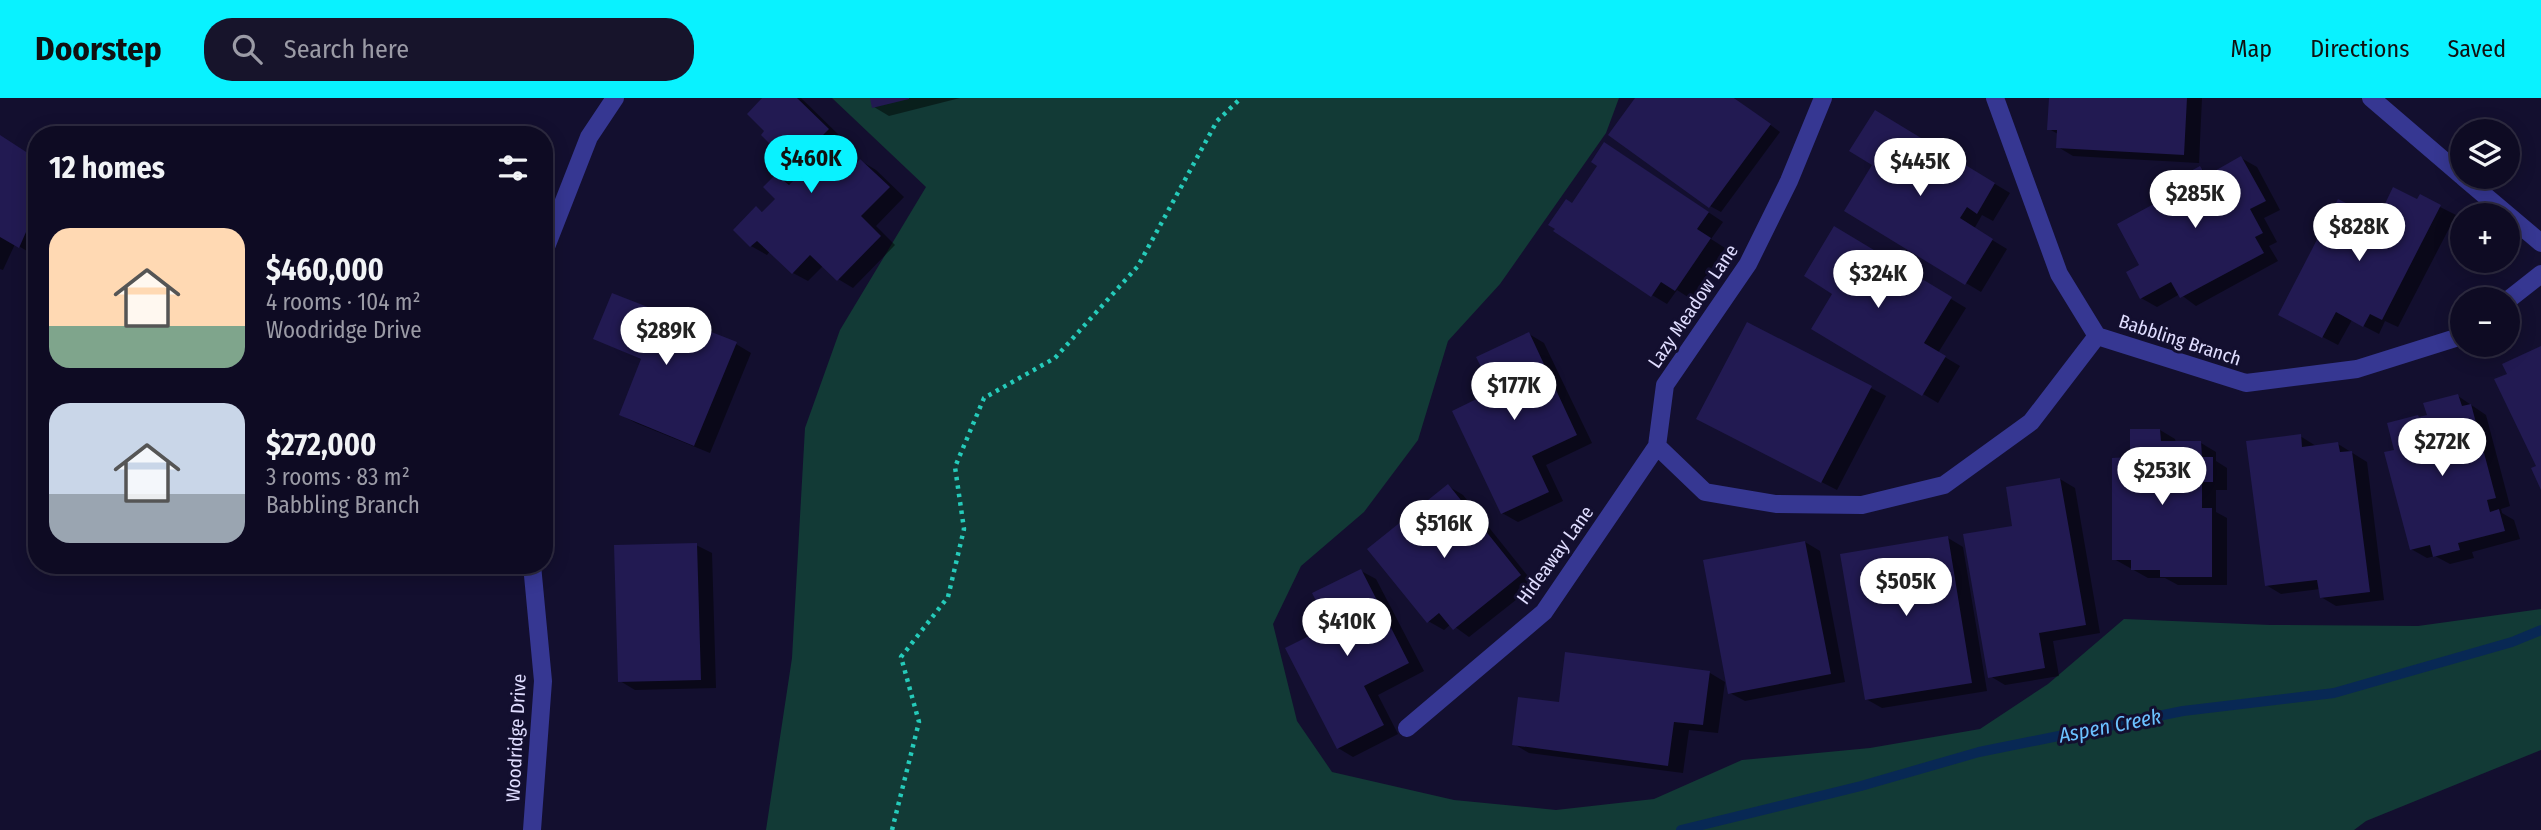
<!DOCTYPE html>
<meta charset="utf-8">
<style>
:root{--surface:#0e0b23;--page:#17142b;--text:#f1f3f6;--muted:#9b9ba6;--line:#2e2b41;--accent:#09f2ff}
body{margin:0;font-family:"Fira Sans Condensed",sans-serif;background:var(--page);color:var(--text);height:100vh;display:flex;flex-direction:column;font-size:26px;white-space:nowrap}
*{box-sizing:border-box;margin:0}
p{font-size:23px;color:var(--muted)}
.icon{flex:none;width:38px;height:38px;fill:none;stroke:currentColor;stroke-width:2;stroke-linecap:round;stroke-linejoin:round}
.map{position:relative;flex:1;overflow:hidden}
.drawer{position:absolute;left:28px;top:28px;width:525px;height:448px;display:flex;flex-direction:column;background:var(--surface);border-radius:28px;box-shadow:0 4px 18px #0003,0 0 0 2px var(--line)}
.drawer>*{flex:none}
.buttons{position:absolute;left:2450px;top:21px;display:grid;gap:14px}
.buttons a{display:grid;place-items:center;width:70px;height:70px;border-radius:50%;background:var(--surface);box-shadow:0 4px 18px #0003,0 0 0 2px var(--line);font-size:35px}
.price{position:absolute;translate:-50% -60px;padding:0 16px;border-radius:24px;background:#fff;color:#222;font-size:23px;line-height:46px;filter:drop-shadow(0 2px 4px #0008)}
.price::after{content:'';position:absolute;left:50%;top:42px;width:21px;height:16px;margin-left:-10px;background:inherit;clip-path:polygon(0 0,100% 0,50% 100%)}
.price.selected{background:var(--accent);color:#111}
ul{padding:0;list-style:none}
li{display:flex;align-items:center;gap:21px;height:175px;padding:0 21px}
li span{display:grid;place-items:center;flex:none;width:196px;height:140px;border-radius:21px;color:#555}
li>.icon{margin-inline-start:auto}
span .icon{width:84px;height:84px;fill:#fffc;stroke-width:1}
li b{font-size:30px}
h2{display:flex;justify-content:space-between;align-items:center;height:84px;padding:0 21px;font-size:30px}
header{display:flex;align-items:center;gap:42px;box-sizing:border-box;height:98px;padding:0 35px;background:var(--accent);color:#111}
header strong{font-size:33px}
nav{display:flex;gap:38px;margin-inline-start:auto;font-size:24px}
.search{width:490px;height:63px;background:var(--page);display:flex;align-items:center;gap:18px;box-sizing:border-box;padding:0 24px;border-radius:28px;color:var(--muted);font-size:26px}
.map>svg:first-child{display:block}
.green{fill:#123a36}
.shadow{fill:#0007}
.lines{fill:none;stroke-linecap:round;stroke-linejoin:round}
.stream{stroke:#082854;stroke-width:10}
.building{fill:#221a52}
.path{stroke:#25cbba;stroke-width:4.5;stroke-dasharray:3.5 5;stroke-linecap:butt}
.minor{stroke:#363792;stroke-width:18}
.labels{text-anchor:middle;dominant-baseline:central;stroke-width:6;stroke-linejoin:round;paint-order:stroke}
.street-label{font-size:19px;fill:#e0ddff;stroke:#130f2f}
.water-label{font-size:21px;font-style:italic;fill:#6bc1ff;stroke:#130f2f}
</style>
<header>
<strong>Doorstep</strong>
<div class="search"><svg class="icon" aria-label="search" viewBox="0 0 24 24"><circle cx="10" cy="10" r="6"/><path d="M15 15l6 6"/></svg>Search here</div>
<nav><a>Map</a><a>Directions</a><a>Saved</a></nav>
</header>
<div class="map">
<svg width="2541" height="732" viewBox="0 0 2541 732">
<rect width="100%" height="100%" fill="#130f2f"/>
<path class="green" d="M832,0H1619L1606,35L1500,186L1448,243L1418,342L1364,414L1301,468L1273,526L1297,623L1332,674L1454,702L1556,712L1654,701L1742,662L1870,650L1980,631L2048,586L2124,521L2270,527L2418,528L2541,511V652L2366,723L2354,732H766L792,560L805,330L840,232L926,89Z"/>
<path class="shadow" d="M765,0H801L843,41L833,51L841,59L843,57L858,66L861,63L876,72L904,99L876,128L895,147L853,190L838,181L824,167L808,183L793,175L770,153L767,157L751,148L735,132L756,110L764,115L778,101L776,78L792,87L802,75L767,33Z
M871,0H960L889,18L874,9Z
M1637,0H1734L1780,34L1721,114L1710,108Z
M2050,0H2202L2199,65L2073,58L2058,49V36L2049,31Z
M1875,14L2010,95L1993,123L1982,117L1974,131L2007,151L1981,194L1966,185L1875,67Z
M0,38L37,62V152L34,157L15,146L3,172L0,171Z
M1620,55L1723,124L1711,141L1725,150L1691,201L1677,192L1667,206L1652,197L1573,107Z
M2241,60L2257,69L2280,112L2264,120L2277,144L2269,148L2278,163L2196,208L2180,196L2157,209L2141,200L2142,167L2163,103L2200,70L2211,77Z
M2420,99L2456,117L2398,229L2385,223L2379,236L2352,222L2338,247L2296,225L2357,112L2372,121L2367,130L2373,133L2418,104Z
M1835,131L1966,210L1938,255L1960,268L1938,305L1814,230L1835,195Z
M1529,236L1544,245L1592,345L1546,367L1563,403L1518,424L1502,415L1495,294Z
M596,241L736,246L751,255L710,355L636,325L621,317L643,262Z
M1871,290L1886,298L1837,392L1714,329Z
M2458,298L2486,317L2510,408L2501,411L2502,415L2514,422L2520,441L2472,454L2474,460L2450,466L2435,458L2427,460L2411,451L2396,353L2421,321L2429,319Z
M2160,332L2175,341L2176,345H2201L2216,354V363L2227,370V392H2216V414L2227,420V487H2178L2165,480H2148L2114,461L2132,361Z
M2300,338L2316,348L2338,346L2367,364L2384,502L2336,508L2321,499L2320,491L2281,496L2266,487Z
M2060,381L2075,390L2100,535L2053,543L2059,578L2005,587L1990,578Z
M1448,388L1463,397L1535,487L1469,539L1451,526L1444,532L1428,523Z
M1948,440L1963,449L1987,593L1882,610L1866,601Z
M1805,444L1820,453L1845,584L1745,603L1730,595Z
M696,447L712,455L716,590L635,592L620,583Z
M1361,473L1376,481L1424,573L1378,597L1398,636L1353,659L1338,650Z
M1710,575L1725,584L1718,635L1689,632L1683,675L1529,655L1514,646L1560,606Z"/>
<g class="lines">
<path class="stream" d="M1681,732L1861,688L1979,654L2183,613L2334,595L2512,544L2541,532"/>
</g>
<path class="building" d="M762,0H797L829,31L819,41L838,59L843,55L855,67L860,61L890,89L861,118L881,138L837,183L810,157L792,176L757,143L750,149L733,132L756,108L762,114L775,101L763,89L776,76L789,87L800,76L761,37L764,33L747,16Z
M870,0H909V1L872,10Z
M1635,0H1734L1771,26L1709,110L1608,37Z
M2049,0H2187L2184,57L2056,50L2057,32H2047Z
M1875,12L1995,85L1977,116L1967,109L1960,120L1993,141L1965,187L1844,113L1872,67L1849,53Z
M0,37L37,61V109L19,150L0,139Z
M1604,44L1709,114L1697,131L1711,140L1675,193L1661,184L1651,199L1553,133L1555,131L1548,127L1566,101L1572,105L1597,68L1591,64Z
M2241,58L2266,103L2250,111L2263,135L2255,139L2264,155L2180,200L2171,184L2140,201L2126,174L2139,167L2117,126L2161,102L2156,92L2200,68L2206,78Z
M2393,89L2417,101L2420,96L2441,107L2382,222L2370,216L2363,229L2336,214L2322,240L2278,217L2338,101L2358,111L2353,120L2373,131Z
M1834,128L1952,199L1924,245L1946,258L1922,298L1811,231L1832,196L1804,178Z
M612,195L737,244L694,348L619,317L641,261L593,241Z
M1747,224L1872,288L1821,385L1696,321Z
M1529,234L1577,337L1532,358L1549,394L1501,416L1452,313L1493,293L1476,259Z
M2541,248V392L2531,370L2536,368L2494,281L2507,276L2502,266Z
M2458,296L2462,308L2471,306L2496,400L2487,402L2490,414L2499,411L2505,433L2458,445L2460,452L2433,459L2430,447L2410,452L2384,354L2394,352L2387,325L2418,317L2419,319L2427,317L2423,305Z
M2130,331H2160L2161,343H2201L2202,359H2213V384H2202V410H2212V479H2160V472H2131V462H2112V360L2130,359Z
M2301,336L2302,349L2338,344L2340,354L2352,353L2370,494L2320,500L2317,482L2265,488L2246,343Z
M2060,380L2086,527L2039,535L2045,570L1988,580L1963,436L2012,428L2006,389Z
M1448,386L1521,477L1453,532L1439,515L1427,525L1367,451Z
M1948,438L1972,585L1865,602L1840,456Z
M1805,443L1831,576L1728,596L1703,462Z
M697,445L701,582L618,584L614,447Z
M1361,471L1409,565L1364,588L1384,627L1337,651L1285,550L1329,528L1312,495Z
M1565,554L1710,573L1703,627L1674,624L1668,668L1512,647L1518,599L1559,604Z"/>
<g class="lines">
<path class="path" d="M892,732L919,624L901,559L948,499L964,431L955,369L984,300L1055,260L1138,168L1217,23L1241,0"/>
<path class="minor" d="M1823,0L1789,83L1748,166L1665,287L1657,348L1705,394L1776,406L1862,407L1944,387L2031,324L2097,238
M1995,0L2059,176L2097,238L2246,285L2357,271L2462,238
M2371,0L2462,78
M2463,79L2541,145
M544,154L589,39L615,0
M2508,202L2541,176
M532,467L543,583L532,732
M1407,630L1544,514L1657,348"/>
</g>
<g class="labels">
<g class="street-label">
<text transform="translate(1693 208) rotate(-56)">Lazy Meadow Lane</text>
<text transform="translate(2180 242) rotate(18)">Babbling Branch</text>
<text transform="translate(1555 457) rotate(-54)">Hideaway Lane</text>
<text transform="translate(516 640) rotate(-87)">Woodridge Drive</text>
</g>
<g class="water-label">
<text transform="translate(2110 628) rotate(-11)">Aspen Creek</text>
</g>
</g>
</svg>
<div class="buttons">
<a><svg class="icon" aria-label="layers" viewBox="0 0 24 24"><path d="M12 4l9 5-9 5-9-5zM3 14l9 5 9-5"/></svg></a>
<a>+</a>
<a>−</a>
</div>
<b class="price selected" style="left:811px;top:97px">$460K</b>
<b class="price" style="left:1920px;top:100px">$445K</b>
<b class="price" style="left:2195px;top:132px">$285K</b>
<b class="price" style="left:2359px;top:165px">$828K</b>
<b class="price" style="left:1878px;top:212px">$324K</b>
<b class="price" style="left:666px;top:269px">$289K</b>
<b class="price" style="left:1514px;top:324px">$177K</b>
<b class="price" style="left:2442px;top:380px">$272K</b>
<b class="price" style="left:2162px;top:409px">$253K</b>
<b class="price" style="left:1444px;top:462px">$516K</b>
<b class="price" style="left:1906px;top:520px">$505K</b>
<b class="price" style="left:1347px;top:560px">$410K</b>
<section class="drawer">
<h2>12 homes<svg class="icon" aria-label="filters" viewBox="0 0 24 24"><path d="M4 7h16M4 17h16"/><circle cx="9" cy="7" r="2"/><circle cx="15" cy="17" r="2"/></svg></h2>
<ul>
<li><span style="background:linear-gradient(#ffd9b3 70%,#7fa58c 0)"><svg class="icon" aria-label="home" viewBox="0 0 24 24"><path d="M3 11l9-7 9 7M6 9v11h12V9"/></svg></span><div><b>$460,000</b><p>4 rooms · 104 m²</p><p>Woodridge Drive</p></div></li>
<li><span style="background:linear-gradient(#c9d6e8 65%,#9aa5b1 0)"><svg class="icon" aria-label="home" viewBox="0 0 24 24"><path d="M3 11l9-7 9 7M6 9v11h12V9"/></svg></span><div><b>$272,000</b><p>3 rooms · 83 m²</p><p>Babbling Branch</p></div></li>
</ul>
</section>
</div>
